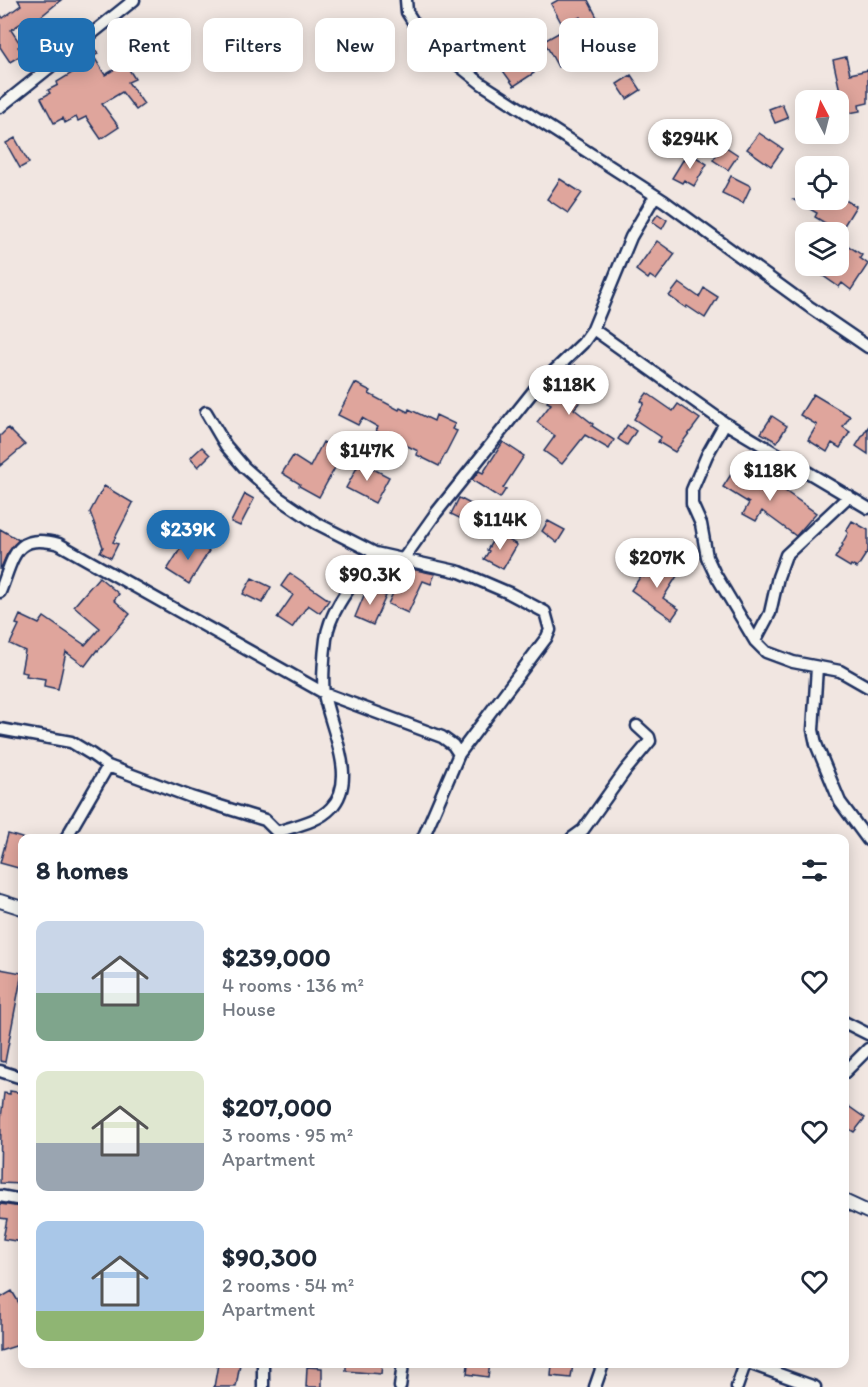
<!DOCTYPE html>
<meta charset="utf-8">
<style>
:root{--surface:#fff;--page:#f2f2f3;--text:#1f2937;--muted:#747a83;--accent:#1f6fb2}
body{margin:0;font-family:Itim,sans-serif;background:var(--page);color:var(--text);height:100vh;display:flex;flex-direction:column;font-size:22px;white-space:nowrap}
*{box-sizing:border-box;margin:0}
p{font-size:20px;color:var(--muted)}
.icon{flex:none;width:33px;height:33px;fill:none;stroke:currentColor;stroke-width:2;stroke-linecap:round;stroke-linejoin:round}
.map{position:relative;flex:1;overflow:hidden}
.side{position:absolute;left:18px;top:834px;width:831px;height:534px;display:flex;flex-direction:column;background:var(--surface);border-radius:12px;box-shadow:0 3px 15px #0003}
.side>*{flex:none}
.banner{position:absolute;left:18px;top:18px;width:832px;height:54px;display:flex;gap:12px}
.needle{width:39px;rotate:353deg}
.buttons{position:absolute;left:795px;top:90px;display:grid;gap:12px}
.buttons a{display:grid;place-items:center;width:54px;height:54px;border-radius:12px;background:var(--surface);box-shadow:0 3px 15px #0003;font-size:30px}
.price{position:absolute;translate:-50% -51px;padding:0 14px;border-radius:21px;background:#fff;color:#222;font-size:20px;line-height:39px;filter:drop-shadow(0 2px 3px #0008)}
.price::after{content:'';position:absolute;left:50%;top:36px;width:18px;height:14px;margin-left:-9px;background:inherit;clip-path:polygon(0 0,100% 0,50% 100%)}
.price.current{background:var(--accent);color:#fff}
ul{padding:0;list-style:none}
li{display:flex;align-items:center;gap:18px;height:150px;padding:0 18px}
li span{display:grid;place-items:center;flex:none;width:168px;height:120px;border-radius:12px;color:#555}
li>.icon{margin-inline-start:auto}
span .icon{width:72px;height:72px;fill:#fffc;stroke-width:1}
li b{font-size:26px}
h2{display:flex;justify-content:space-between;align-items:center;height:72px;padding:0 18px;font-size:26px}
.tag{padding:0 21px;border-radius:12px;background:var(--surface);box-shadow:0 3px 15px #0003;font-size:21px;line-height:54px}
.tag.current{background:var(--accent);color:#fff}
.map>svg:first-child{display:block}
.building{fill:#dfa59c;stroke:#1b2f5e;stroke-width:1.5}
.lines{fill:none;stroke-linecap:round;stroke-linejoin:round}
.minor-casing{stroke:#1b2f5e;stroke-width:15}
.tertiary-casing{stroke:#1b2f5e;stroke-width:16}
.minor{stroke:#f6f6f2;stroke-width:10}
.tertiary{stroke:#f6f6f2;stroke-width:12}
</style>
<div class="map">
<svg width="868" height="1387" viewBox="0 0 868 1387">
<rect width="100%" height="100%" fill="#f1e6e1"/>
<filter id="ink" filterUnits="userSpaceOnUse"><feTurbulence type="fractalNoise" baseFrequency=".0167" numOctaves="2"/><feDisplacementMap in="SourceGraphic" scale="12" xChannelSelector="R" yChannelSelector="G"/><feConvolveMatrix kernelMatrix="1 2 1 2 8 2 1 2 1" color-interpolation-filters="sRGB"/></filter>
<g filter="url(#ink)">
<path class="building" d="M18,0H61L34,22L30,17L11,30L21,45L18,47L23,54L10,62L0,47V14L3,18L21,5Z
M558,0H588L613,48L618,46L623,55L606,64L602,58L584,68L577,56L596,46L580,17L563,26L551,4Z
M171,20L183,37L169,46L157,29Z
M560,32L574,58L558,67L544,41Z
M91,44L98,53L94,57L105,75L125,63L135,79L128,82L144,104L136,110L122,92L102,104L119,127L101,139L86,117L78,121L76,117L65,123L63,118L54,123L41,98L50,93L48,90L58,85L57,82L85,65L77,55Z
M521,55L534,73L514,86L501,68Z
M846,57L850,74L868,70V103L859,105L860,111L838,115V101L842,100L833,60Z
M631,75L641,90L627,99L617,84Z
M782,104L788,118L775,123L769,109Z
M759,133L783,149L771,166L747,149Z
M15,138L29,163L20,168L6,143Z
M723,145L738,155L728,170L713,160Z
M688,152L707,164L694,186L684,180L682,183L672,178Z
M731,176L751,186L743,203L722,193Z
M560,179L582,193L568,213L547,199Z
M838,196L856,206L840,232L815,217L817,213L794,200H838Z
M658,214L667,220L662,229L652,222Z
M838,239L862,255L860,258L868,264L851,290L842,283L839,287L819,273L825,266H838Z
M657,241L675,254L656,280L650,276L648,279L636,270Z
M679,283L699,297L704,288L718,297L705,318L687,306L686,308L669,296Z
M575,365L588,376L586,379L594,385L574,409L593,424L592,426L614,440L609,449L585,435L562,464L544,451L555,436L537,422L551,404L547,402L556,390L550,385L570,366L572,368Z
M355,383L371,391L369,394L399,410L400,408L408,412L409,409L434,421L436,415L455,424L452,429L457,431L439,466L417,455L418,451L376,431L378,427L362,418L358,425L338,415Z
M647,393L673,411L678,404L700,419L675,452L658,442L661,437L634,419L644,403L641,401Z
M813,394L850,416L843,427L850,432L840,448L832,443L827,452L808,440L817,425L800,415Z
M772,416L787,426L777,442L761,433Z
M627,425L636,431L627,445L618,439Z
M868,427V454L856,446Z
M8,428L25,445L0,466V436Z
M323,442L343,453L319,497L299,486L300,484L282,473L293,456L310,467Z
M503,442L524,456L503,488L506,489L500,498L472,480L479,471L483,473Z
M202,447L210,455L198,467L190,458Z
M360,462L389,477L375,503L346,488Z
M735,468L764,486L765,484L775,491L778,486L816,513L796,536L762,511L756,521L743,514L749,503L723,487Z
M104,486L133,503L113,542L118,544L111,558L100,552L103,547L90,512Z
M245,494L254,499L240,526L231,522Z
M459,498L488,513L480,528L451,514Z
M548,521L565,530L557,543L542,531Z
M852,521L868,530V551L857,568L851,565L850,567L835,558L843,545L842,544L848,533L846,531Z
M0,529L19,540L7,554L0,570Z
M497,533L517,545L503,569L484,559L489,551L487,550Z
M187,538L209,551L189,584L167,570Z
M654,562L677,576L663,598L679,609L672,619L631,590L641,576L644,577Z
M397,566L435,574L431,584L423,581L408,613L388,604L400,578L393,575Z
M290,573L329,600L320,613L308,605L292,628L277,618L293,595L281,586Z
M99,577L119,594L114,600L130,614L98,651L97,650L85,666L66,652L58,689L44,686L45,679L26,676L27,673L21,672L25,651L10,644L19,625L16,624L20,615L39,624L44,617L85,645L100,628L74,606Z
M252,578L271,587L262,603L243,594Z
M367,588L386,596L373,625L355,617Z
M8,834L22,838V869L0,863Z
M0,969L22,973L5,1062L0,1061Z
M10,1091L22,1093V1184L0,1183L1,1118L4,1093L10,1094Z
M844,1103L865,1118L854,1132L844,1126Z
M0,1204L22,1207V1242L3,1239L7,1219L0,1218Z
M12,1291L22,1308V1344L0,1351V1298Z
M218,1364H240L236,1387H214Z
M346,1364H382L381,1374L346,1371Z
M468,1364H490L488,1377L467,1374Z
M552,1364H573L571,1378L551,1376Z
M307,1367L322,1368V1387H306Z"/>
<g class="lines">
<g class="minor-casing">
<path id="minor" d="M406,0L407,12L422,36L482,84L664,201L811,308L868,347
M0,107L134,0
M593,329L725,423L868,508
M206,412L226,446L244,467L279,498L316,523L375,553L460,572L509,593L545,612L550,630L547,637L459,754L423,838
M725,423L707,455L692,490V504L701,524L707,557L714,572L755,641L766,652L793,662L840,671L868,687
M404,558L436,513L535,389L583,343L593,329L631,237L655,196
M0,592C14,557 14,532 59,544L324,693L442,737L453,745L459,754
M755,641L770,613L778,577L786,555L849,496
M817,667L813,730L816,744L840,802L868,840
M0,729L71,742L91,754L108,766L191,797L265,820L277,832L278,838
M277,832C294,826 318,822 331,808C359,779 330,728 324,694C322,681 324,654 326,639C330,607 357,579 375,553
M66,838L108,766
M572,838L583,830L625,771L650,741L649,737L637,726
M844,1022L868,1034
M0,1071L22,1078
M844,1073L868,1049
M0,1196L22,1200
M751,1364L815,1387
M263,1387V1364
M400,1387L403,1364
M595,1387L603,1364
M737,1387L745,1364"/>
</g>
<g class="tertiary-casing">
<path id="tertiary" d="M0,901L22,908
M844,1201L868,1212"/>
</g>
<use href="#minor" class="minor"/>
<use href="#tertiary" class="tertiary"/>
</g>
</g>
</svg>
<div class="buttons">
<a><svg class="needle" viewBox="-14 -14 28 28"><path d="M0-13l5 13h-10z" fill="#e53935"/><path d="M0 13l5-13h-10z" fill="#747a83"/></svg></a>
<a><svg class="icon" aria-label="locate" viewBox="0 0 24 24"><circle cx="12" cy="12" r="6"/><path d="M12 2v4M12 18v4M2 12h4M18 12h4"/></svg></a>
<a><svg class="icon" aria-label="layers" viewBox="0 0 24 24"><path d="M12 4l9 5-9 5-9-5zM3 14l9 5 9-5"/></svg></a>
</div>
<b class="price" style="left:690px;top:170px">$294K</b>
<b class="price" style="left:569px;top:416px">$118K</b>
<b class="price" style="left:367px;top:482px">$147K</b>
<b class="price" style="left:770px;top:502px">$118K</b>
<b class="price" style="left:500px;top:551px">$114K</b>
<b class="price current" style="left:188px;top:561px">$239K</b>
<b class="price" style="left:657px;top:589px">$207K</b>
<b class="price" style="left:370px;top:606px">$90.3K</b>
<div class="banner">
<a class="tag current">Buy</a>
<a class="tag">Rent</a>
<a class="tag">Filters</a>
<a class="tag">New</a>
<a class="tag">Apartment</a>
<a class="tag">House</a>
</div>
<section class="side">
<h2>8 homes<svg class="icon" aria-label="filters" viewBox="0 0 24 24"><path d="M4 7h16M4 17h16"/><circle cx="9" cy="7" r="2"/><circle cx="15" cy="17" r="2"/></svg></h2>
<ul>
<li><span style="background:linear-gradient(#c9d6e8 60%,#7fa58c 0)"><svg class="icon" aria-label="home" viewBox="0 0 24 24"><path d="M3 11l9-7 9 7M6 9v11h12V9"/></svg></span><div><b>$239,000</b><p>4 rooms · 136 m²</p><p>House</p></div><svg class="icon" aria-label="heart" viewBox="0 0 24 24"><path d="M12 20l-8-8c-3-5 5-10 8-4 3-6 11-1 8 4z"/></svg></li>
<li><span style="background:linear-gradient(#dfe7d0 60%,#9aa5b1 0)"><svg class="icon" aria-label="home" viewBox="0 0 24 24"><path d="M3 11l9-7 9 7M6 9v11h12V9"/></svg></span><div><b>$207,000</b><p>3 rooms · 95 m²</p><p>Apartment</p></div><svg class="icon" aria-label="heart" viewBox="0 0 24 24"><path d="M12 20l-8-8c-3-5 5-10 8-4 3-6 11-1 8 4z"/></svg></li>
<li><span style="background:linear-gradient(#a9c7e8 75%,#8fb573 0)"><svg class="icon" aria-label="home" viewBox="0 0 24 24"><path d="M3 11l9-7 9 7M6 9v11h12V9"/></svg></span><div><b>$90,300</b><p>2 rooms · 54 m²</p><p>Apartment</p></div><svg class="icon" aria-label="heart" viewBox="0 0 24 24"><path d="M12 20l-8-8c-3-5 5-10 8-4 3-6 11-1 8 4z"/></svg></li>
</ul>
</section>
</div>
